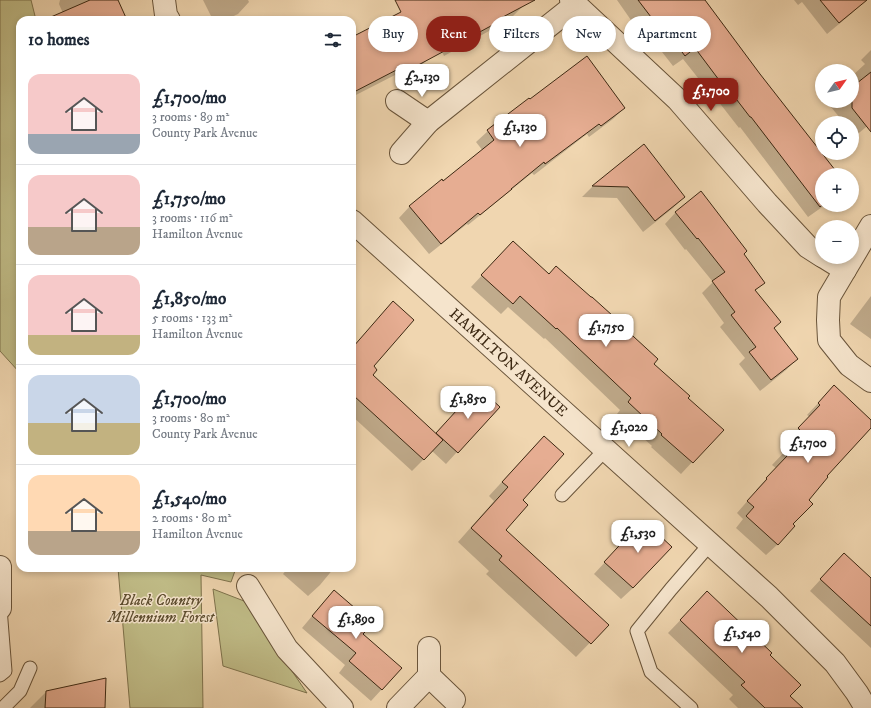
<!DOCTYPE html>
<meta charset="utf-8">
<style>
:root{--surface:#fff;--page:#f6f6f7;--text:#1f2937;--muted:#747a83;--line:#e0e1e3;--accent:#8f2418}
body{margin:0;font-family:"IM FELL DW Pica",serif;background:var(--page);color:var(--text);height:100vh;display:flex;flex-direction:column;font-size:15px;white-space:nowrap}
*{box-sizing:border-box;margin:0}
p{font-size:13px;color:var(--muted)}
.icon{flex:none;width:22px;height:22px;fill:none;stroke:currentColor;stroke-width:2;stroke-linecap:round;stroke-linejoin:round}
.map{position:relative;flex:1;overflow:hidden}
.panel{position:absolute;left:16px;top:16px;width:340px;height:556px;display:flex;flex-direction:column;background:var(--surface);border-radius:12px;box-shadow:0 2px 6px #0003}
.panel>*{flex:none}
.banner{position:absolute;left:368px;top:16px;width:380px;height:36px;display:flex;gap:8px}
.needle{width:26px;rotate:56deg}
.fabs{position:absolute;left:815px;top:64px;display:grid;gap:8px}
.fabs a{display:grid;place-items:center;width:44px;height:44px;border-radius:50%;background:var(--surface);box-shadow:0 2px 6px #0003;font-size:20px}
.price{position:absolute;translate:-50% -34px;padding:0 9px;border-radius:8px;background:#fff;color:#222;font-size:13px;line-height:26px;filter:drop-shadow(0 1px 2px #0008)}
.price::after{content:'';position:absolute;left:50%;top:24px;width:12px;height:9px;margin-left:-6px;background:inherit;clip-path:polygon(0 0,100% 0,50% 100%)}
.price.active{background:var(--accent);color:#fff}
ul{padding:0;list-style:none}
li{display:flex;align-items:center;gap:12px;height:100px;padding:0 12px}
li+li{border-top:1px solid var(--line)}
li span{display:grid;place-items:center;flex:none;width:112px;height:80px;border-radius:12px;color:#555}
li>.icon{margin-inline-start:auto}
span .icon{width:48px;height:48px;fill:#fffc;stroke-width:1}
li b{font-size:17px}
h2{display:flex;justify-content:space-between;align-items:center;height:48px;padding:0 12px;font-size:17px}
.tag{padding:0 14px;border-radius:18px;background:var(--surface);box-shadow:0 2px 6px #0003;font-size:14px;line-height:36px}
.tag.active{background:var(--accent);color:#fff}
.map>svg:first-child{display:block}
.green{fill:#c0bc87;stroke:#7e724c}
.shadow{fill:#0003}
.building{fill:#e6ad92;stroke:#3c2812}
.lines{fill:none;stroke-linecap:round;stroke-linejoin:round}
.lane-casing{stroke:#69543a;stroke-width:15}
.street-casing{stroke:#69543a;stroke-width:24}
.lane{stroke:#f5e4cc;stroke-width:13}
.street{stroke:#f5e4cc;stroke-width:22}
.labels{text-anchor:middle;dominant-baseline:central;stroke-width:3;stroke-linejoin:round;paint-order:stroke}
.street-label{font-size:15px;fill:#3c2812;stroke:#f5e4cc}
.park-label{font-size:15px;font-style:italic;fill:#5d4d2f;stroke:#f5e4cc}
</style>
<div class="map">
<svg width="871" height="708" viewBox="0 0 871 708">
<rect width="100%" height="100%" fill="#f0d6b0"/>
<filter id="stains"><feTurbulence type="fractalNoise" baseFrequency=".005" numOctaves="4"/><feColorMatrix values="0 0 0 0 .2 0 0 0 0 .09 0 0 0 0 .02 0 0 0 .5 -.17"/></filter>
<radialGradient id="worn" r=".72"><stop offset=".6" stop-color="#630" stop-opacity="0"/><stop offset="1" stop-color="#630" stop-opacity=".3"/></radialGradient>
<path class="green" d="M0,0H31L36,20H20V373L0,351Z
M118,568H236L231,582L201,575L203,708H130Z
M213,589L244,601L307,693L223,666Z"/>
<path class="shadow" d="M60,0H117L126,20H64L65,18L59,4Z
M203,0H248L249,2L238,14L225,20H213Z
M429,0H521L524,5L513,16L495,26L489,31L444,56L422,6Z
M615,0H702L837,175H822V205H825L808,217L740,127L739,128L718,101L717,102L683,59L673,66L655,43L653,45L635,22L633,23L617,0Z
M794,0H860L862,3L851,14L827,34L802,2L798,5Z
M352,38L427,60L415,71L397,81L395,75L352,97Z
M871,50V123L854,137L852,134V123H844L831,107L838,101H852V76L865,64L861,60Z
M529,99L530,101L624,108L613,119L589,137L587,134L534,175L532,173L468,225L467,224L429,254L399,218L410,206L443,183L483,151L476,142L488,131Z
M644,146L684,197L673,208L643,232L617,198L582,197L593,186Z
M676,212L743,254L764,283L755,291L780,322L773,329L797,359L786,370L760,391L739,364L745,358L720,327L724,323L702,293L713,282L686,249L685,250L665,224Z
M502,254L549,275L653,364L687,398L722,430L681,474L651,447L652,446L617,414L620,410L545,338L544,339L508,307L501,314L471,287Z
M871,296V339L850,324Z
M382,314L371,375L435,434L467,400L498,407L446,464L432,451L412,471L352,416V348Z
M823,398L871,421V427L825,476L807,500L778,544L766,555L736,528L743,519L737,513L757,490H756L776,468L772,465L792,444L788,440L810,417L807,415Z
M544,437L521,500L504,530L607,625L576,657L486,574L489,571L458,542L494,501L489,496L530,451Z
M632,533L633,588L621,599L594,574Z
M833,566L871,580V648L810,591Z
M288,568H334L320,585L308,596L283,574Z
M334,591L354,624L362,634L382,689L371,701L339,673L345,665L302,628L323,603Z
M694,606L769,655L789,696L802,708H738L729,699L733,695L668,633Z
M46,692L104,708H30Z"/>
<path class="building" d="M90,0H118L127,20H44Z
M395,0H535L501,18L502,20L409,70L406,65L352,93V37L401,12Z
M638,0H705L760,74L839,175H822V205L820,207L751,117H750L730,91L728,92L695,48L685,56L667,32L664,34Z
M820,0H867L839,23Z
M587,56L625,108L601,126L599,124L545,164L544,162L511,189H512L480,215L478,213L441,244L409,206L442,179L443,181L494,140L487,130L529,98L530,99Z
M871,72V132L852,108V87Z
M644,144L685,197L655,221L628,187L592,186Z
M701,191L747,251L744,254L765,283L755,290L781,322L774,328L798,359L771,380L749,352L756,347L731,315L735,312L712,281L725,272L698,238L697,239L675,212Z
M513,241L549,274L556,266L591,297H592L623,325L622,326L658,359L654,364L690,396L688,398L724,430L693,463L661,435L662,434L628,402L631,398L557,328L556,329L520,296L513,304L481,275Z
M393,301L414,320L374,366L377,370L373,375L443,440L424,460L354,396L352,398V346L353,347Z
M834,385L871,420V428L827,476L828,477L809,500L813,504L793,524L795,526L778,545L746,516L754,507L747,501L767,479L766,478L787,456L783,453L802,432L798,428L820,405L818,403Z
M478,387L500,407L458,453L436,433Z
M544,436L564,454L523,500L528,505L506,530L609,625L591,644L499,560L502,556L471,528L508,487L502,482Z
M643,520L672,547L633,588L604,562Z
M844,553L871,578V626L820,579Z
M334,590L363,615L355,624L365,632L363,634L402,668L382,690L349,661L356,653L312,616Z
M707,591L772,653L770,655L801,685L790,696L803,708H765L741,685L745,682L680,620Z
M106,678L105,708H45L46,691Z"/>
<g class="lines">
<g class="lane-casing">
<path id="lane" d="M562,495L606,449
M0,675L5,671L0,608
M3,708L20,691L30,668
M691,708L651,672L637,631L671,589L710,544"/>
</g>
<g class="street-casing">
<g id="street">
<path d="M164,0L166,15L169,20"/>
<path d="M571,0L678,100L767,203L808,247L822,256"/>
<path d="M397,101L428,122"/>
<path d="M401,153L428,122L575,5"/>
<path id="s1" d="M352,221L769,597L835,663L857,693L866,708"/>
<path d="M824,257L845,270L829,297L828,320L829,340L849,365L871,381"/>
<path d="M845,270L871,226"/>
<path d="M0,567V608"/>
<path d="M248,586L287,649L342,708"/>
<path d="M429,648V676"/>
<path d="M398,708L429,676L454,700"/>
</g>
</g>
<use href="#lane" class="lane"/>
<use href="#street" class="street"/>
</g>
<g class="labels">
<g class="street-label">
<text stroke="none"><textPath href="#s1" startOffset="211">HAMILTON AVENUE</textPath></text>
</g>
<g class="park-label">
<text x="161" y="600">Black Country<tspan x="161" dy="17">Millennium Forest</tspan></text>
</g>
</g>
<rect width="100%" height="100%" filter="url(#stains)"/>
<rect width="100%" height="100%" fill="url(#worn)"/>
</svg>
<div class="fabs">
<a><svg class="needle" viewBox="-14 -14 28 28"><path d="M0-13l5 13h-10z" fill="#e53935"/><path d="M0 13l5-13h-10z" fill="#747a83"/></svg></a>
<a><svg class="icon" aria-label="locate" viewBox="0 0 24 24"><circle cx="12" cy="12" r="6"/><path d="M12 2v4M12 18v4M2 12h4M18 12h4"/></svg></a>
<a>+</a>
<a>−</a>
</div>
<b class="price" style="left:422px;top:98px">£2,130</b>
<b class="price active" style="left:711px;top:112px">£1,700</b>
<b class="price" style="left:520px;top:148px">£1,130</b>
<b class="price" style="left:606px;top:348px">£1,750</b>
<b class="price" style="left:468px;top:420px">£1,850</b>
<b class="price" style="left:629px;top:448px">£1,020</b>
<b class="price" style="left:808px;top:464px">£1,700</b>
<b class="price" style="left:638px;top:554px">£1,530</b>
<b class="price" style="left:356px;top:640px">£1,890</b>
<b class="price" style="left:742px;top:654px">£1,540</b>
<div class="banner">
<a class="tag">Buy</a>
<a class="tag active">Rent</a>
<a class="tag">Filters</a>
<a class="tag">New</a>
<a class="tag">Apartment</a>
</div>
<section class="panel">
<h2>10 homes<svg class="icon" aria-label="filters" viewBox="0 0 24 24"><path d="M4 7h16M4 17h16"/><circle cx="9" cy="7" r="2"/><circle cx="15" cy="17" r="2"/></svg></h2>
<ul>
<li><span style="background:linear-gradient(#f6c9c9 75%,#9aa5b1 0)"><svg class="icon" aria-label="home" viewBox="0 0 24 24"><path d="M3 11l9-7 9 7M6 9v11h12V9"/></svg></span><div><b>£1,700/mo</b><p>3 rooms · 89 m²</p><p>County Park Avenue</p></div></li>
<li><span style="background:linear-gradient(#f6c9c9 65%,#b9a48a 0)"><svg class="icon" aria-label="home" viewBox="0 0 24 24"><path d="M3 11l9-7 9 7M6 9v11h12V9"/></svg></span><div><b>£1,750/mo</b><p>3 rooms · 116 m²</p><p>Hamilton Avenue</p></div></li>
<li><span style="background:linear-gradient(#f6c9c9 75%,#c2b280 0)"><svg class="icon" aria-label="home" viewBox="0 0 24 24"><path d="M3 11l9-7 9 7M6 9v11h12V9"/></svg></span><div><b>£1,850/mo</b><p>5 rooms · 133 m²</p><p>Hamilton Avenue</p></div></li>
<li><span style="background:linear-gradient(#c9d6e8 60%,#c2b280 0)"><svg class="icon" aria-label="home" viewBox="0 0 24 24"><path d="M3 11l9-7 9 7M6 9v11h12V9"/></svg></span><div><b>£1,700/mo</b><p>3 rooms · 80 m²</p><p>County Park Avenue</p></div></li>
<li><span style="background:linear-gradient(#ffd9b3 70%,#b9a48a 0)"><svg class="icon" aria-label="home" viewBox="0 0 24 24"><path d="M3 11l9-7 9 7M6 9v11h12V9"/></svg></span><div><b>£1,540/mo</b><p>2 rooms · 80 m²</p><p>Hamilton Avenue</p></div></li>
</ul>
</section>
</div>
